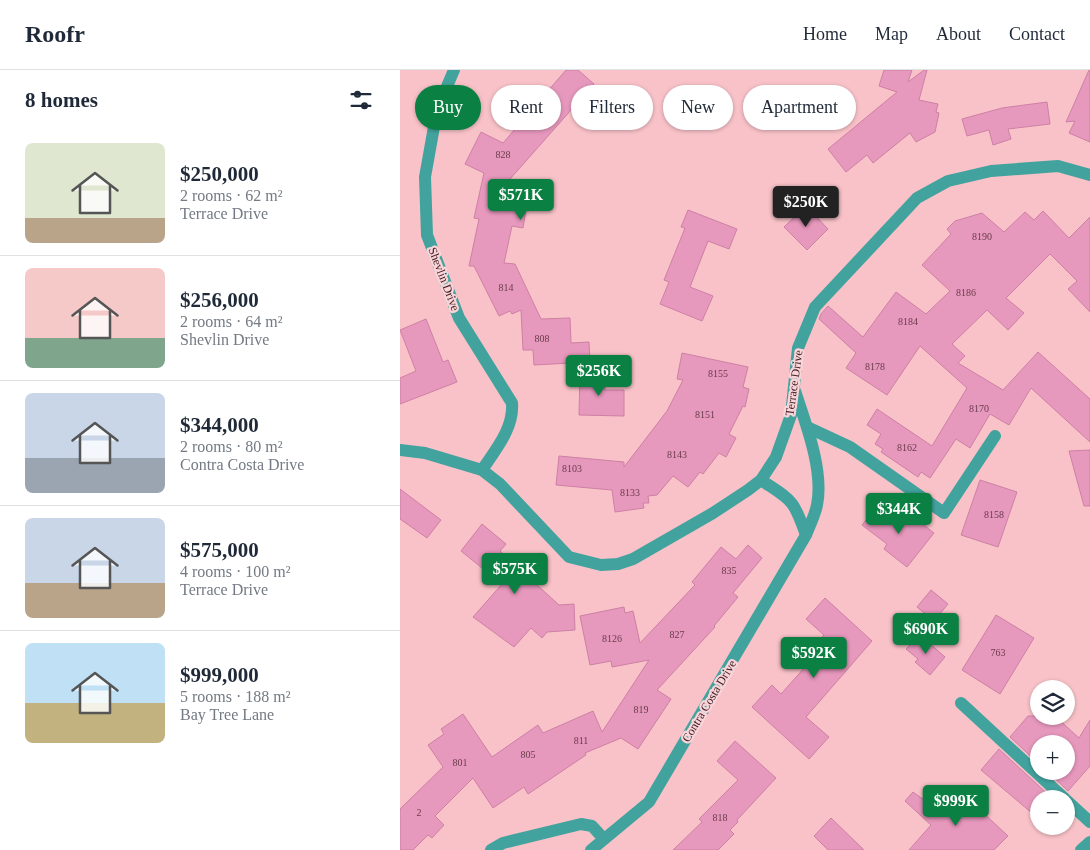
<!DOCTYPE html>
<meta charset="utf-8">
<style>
:root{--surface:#fff;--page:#f6f6f7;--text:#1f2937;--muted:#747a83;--line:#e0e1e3;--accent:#0b8043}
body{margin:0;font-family:Georgia,serif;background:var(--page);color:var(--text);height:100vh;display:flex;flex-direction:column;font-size:19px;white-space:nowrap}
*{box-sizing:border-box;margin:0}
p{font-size:16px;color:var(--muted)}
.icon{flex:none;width:28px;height:28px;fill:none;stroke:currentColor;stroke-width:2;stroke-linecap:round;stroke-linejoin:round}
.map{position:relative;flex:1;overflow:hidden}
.side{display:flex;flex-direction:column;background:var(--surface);width:400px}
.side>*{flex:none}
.top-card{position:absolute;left:15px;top:15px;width:475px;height:45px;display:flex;gap:10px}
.fabs{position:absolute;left:630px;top:610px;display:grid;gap:10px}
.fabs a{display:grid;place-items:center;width:45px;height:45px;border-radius:50%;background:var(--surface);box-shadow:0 1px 4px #0004;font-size:25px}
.price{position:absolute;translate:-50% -42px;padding:0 11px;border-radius:5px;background:var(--accent);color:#fff;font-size:16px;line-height:32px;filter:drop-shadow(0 1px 2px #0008)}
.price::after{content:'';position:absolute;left:50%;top:30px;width:15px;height:11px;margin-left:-8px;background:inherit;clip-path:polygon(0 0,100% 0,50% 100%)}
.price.active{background:#222;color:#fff}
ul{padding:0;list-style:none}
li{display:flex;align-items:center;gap:15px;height:125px;padding:0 25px}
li+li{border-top:1px solid var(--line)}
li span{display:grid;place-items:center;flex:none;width:140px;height:100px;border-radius:8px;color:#555}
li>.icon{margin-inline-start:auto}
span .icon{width:60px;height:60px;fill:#fffc;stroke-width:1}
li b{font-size:21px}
h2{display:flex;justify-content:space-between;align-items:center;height:60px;padding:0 25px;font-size:21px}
.chip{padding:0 18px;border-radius:22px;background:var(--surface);box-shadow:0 1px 4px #0004;font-size:18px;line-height:45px}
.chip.active{background:var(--accent);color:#fff}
header{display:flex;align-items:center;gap:30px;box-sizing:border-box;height:70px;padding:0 25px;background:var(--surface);border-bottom:1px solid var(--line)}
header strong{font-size:24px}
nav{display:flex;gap:28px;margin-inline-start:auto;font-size:18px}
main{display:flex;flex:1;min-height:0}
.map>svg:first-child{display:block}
.building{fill:#e798bd;stroke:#cd80a4}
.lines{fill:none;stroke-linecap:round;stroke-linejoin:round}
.minor{stroke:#42a39e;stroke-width:12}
.labels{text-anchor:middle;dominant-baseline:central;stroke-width:4.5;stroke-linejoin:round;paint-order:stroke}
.number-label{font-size:10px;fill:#693c4a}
.street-label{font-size:12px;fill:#3f1e23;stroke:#f9d4d8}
</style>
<header>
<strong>Roofr</strong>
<nav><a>Home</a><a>Map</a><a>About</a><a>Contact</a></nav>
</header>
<main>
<section class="side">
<h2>8 homes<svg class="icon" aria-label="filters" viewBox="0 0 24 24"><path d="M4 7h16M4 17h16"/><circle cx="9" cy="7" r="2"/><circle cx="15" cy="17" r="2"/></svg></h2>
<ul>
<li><span style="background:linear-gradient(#dfe7d0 75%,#b9a48a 0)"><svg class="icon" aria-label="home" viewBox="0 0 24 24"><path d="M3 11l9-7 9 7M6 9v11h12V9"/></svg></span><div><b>$250,000</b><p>2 rooms · 62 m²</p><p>Terrace Drive</p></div></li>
<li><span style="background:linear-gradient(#f6c9c9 70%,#7fa58c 0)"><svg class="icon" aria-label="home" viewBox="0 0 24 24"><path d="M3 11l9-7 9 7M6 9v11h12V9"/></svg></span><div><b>$256,000</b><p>2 rooms · 64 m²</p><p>Shevlin Drive</p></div></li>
<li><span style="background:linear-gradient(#c9d6e8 65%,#9aa5b1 0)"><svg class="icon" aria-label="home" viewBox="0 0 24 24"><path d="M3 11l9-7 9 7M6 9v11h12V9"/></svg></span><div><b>$344,000</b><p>2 rooms · 80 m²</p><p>Contra Costa Drive</p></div></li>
<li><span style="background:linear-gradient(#c9d6e8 65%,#b9a48a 0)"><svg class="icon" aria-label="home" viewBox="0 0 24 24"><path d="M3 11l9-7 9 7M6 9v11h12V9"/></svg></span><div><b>$575,000</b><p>4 rooms · 100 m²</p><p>Terrace Drive</p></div></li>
<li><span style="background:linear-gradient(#bfe0f5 60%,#c2b280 0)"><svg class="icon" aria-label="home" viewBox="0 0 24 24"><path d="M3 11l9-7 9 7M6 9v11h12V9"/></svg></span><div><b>$999,000</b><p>5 rooms · 188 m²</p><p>Bay Tree Lane</p></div></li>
</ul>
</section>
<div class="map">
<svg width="690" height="780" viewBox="0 0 690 780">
<rect width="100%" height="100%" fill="#f8c2c8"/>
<path class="building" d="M166,0H178L194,14L110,109L126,124L119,138L126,140L123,158L112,156L104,193L115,194L141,249L170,248L171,273L189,272L190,292L134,295L133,280H123L121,240L112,244L110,241L99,246L74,196H69L79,149L74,148L84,103L65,94L81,62L103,73Z
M484,0H512L508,12L524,0H527L519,30L538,34L536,42L539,43L535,62L516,72L510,63L473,93L467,85L446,102L428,79L497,22L479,16Z
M689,0H690V72L669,63L675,51L666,52Z
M647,32L650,54L608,59L611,69L593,75L589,60L567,66L562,49L602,38Z
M406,136L428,159L407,180L384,157Z
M288,140L337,159L329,179L308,171L290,217L313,226L302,251L260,234L269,212L264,210L285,158L281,157Z
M643,141L669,168L690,147V242L668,219L677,211L650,184L606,228L624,243L608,260L587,240L552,274L565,286L558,293L603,320L638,282L690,329V372L631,318L609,355L590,344L570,378L556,369L530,408L521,402L518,407L481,382L483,379L475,374L481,364L467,355L477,339L532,376L567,318L520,276L487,325L446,298L456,283L419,249L421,244L428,236L463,267L496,222L526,244L550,221L522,195L551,164L547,159L555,151L582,143L604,162L625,142L634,150Z
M26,249L43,292L48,290L57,312L0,334V308L16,301L0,260Z
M282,283L348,297L343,317L349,319L345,337L343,336L329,364L336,368L326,387L319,383L303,404L300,402L288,417L273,406L257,425L248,426L249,433H243L244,438L215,442L212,420L156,415L159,386L224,392V397L267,341L283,310L277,309Z
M180,303H205V320H224V346L179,345Z
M690,380V436H684L669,381Z
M580,410L617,422L598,477L561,465Z
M0,419L41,450L27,468L0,449Z
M477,436L494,450L501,442L514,452L516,449L534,463L507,497L484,479L487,474L462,455Z
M82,454L106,474L100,481L159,535L174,534L175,560L147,562L142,568L131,558L114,577L73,547L102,514L61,481Z
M348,475L362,488L333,523L338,527L314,556L315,557L257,620L271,629L238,679L221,668L185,683L186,685L128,724L124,717L93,738L73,708L35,746L44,755L32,768L28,765L13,780H0V739L43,697L28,675L44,664L41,659L63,644L92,687L138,655L143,663L193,641L202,662L249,590L212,597L211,591L190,595L180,546L224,537L225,543L233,541L240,573L295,515L292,512L321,477L336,489Z
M531,520L548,534L534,551L517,537Z
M425,528L472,571L406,647L429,667L409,689L352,637L372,615L381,624L406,596L401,591L424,565L406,549Z
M596,545L634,568L600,624L562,600Z
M520,565L545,587L530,605L515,592L518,589L506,579Z
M628,646H655L679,668L690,650V696L668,721L647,701H666V674H639V694L610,667Z
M335,671L376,708L337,750L338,752L330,760L334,764L318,780H273L302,752L299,749L338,710L317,691Z
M599,679L653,729H639V749L581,700Z
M513,722L542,743L561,722L608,766L594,780H509L531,755L505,731Z
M431,748L464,780H428L414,766Z"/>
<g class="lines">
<path class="minor" d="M54,0L37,40L25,107L27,165L59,248L112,333C114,358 96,379 82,400
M407,357L450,377L544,443L595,366
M0,380L25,383L82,400L100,414L169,487L201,495L218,494L233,489L313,443L348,420L361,410L376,387L391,345L398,278L415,237L517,128L548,111L591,101L658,96L690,105
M361,410C392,431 393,428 406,465
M561,633L665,729
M666,730L690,752
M91,780L103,773L181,754L192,756L203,768
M191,780L249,732L406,465C410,455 415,445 417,435C424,401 406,354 395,321
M681,780L690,772"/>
</g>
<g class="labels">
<g class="number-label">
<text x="103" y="84">828</text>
<text x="582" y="166">8190</text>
<text x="106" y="217">814</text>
<text x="566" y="222">8186</text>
<text x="508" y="251">8184</text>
<text x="142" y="268">808</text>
<text x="475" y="296">8178</text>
<text x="318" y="303">8155</text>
<text x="579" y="338">8170</text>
<text x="305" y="344">8151</text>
<text x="507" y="377">8162</text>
<text x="277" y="384">8143</text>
<text x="172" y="398">8103</text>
<text x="230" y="422">8133</text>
<text x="594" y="444">8158</text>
<text x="329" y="500">835</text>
<text x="277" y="564">827</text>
<text x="212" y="568">8126</text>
<text x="598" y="582">763</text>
<text x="241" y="639">819</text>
<text x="181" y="670">811</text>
<text x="128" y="684">805</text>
<text x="60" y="692">801</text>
<text x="19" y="742">2</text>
<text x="320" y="747">818</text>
</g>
<g class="street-label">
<text transform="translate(44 209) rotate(69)">Shevlin Drive</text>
<text transform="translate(394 313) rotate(-82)">Terrace Drive</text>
<text transform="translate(309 631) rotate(-59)">Contra Costa Drive</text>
</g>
</g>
</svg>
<div class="fabs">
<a><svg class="icon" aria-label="layers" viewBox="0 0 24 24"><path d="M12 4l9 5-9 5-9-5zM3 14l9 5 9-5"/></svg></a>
<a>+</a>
<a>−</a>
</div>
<b class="price" style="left:121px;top:151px">$571K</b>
<b class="price active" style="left:406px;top:158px">$250K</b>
<b class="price" style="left:199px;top:327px">$256K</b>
<b class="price" style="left:499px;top:465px">$344K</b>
<b class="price" style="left:115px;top:525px">$575K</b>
<b class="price" style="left:526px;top:585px">$690K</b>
<b class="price" style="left:414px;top:609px">$592K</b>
<b class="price" style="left:556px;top:757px">$999K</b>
<div class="top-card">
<a class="chip active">Buy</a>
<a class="chip">Rent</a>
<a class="chip">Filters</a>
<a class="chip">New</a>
<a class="chip">Apartment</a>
</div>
</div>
</main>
